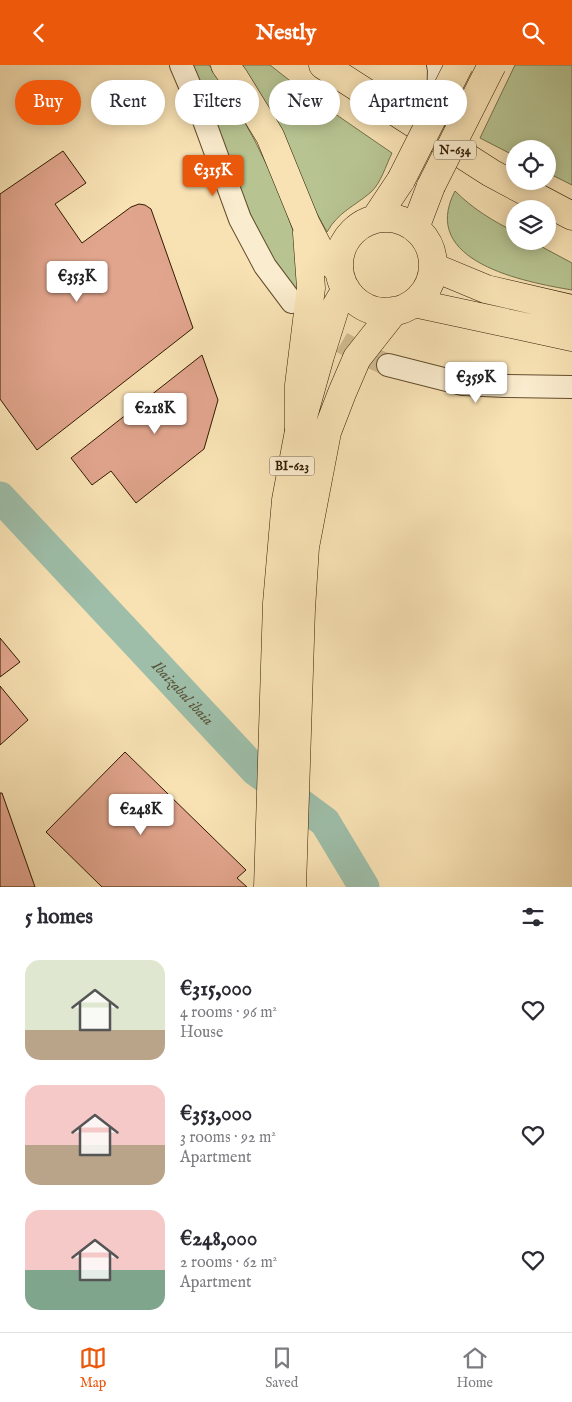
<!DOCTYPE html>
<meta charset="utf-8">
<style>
:root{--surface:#fff;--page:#f7f7f7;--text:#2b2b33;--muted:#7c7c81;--line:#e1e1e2;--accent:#ea580c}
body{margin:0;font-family:"IM FELL English",serif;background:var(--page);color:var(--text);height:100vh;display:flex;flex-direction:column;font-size:19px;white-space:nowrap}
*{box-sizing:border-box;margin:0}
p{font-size:16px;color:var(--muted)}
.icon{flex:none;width:28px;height:28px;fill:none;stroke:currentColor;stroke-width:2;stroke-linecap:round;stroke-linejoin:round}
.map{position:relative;height:822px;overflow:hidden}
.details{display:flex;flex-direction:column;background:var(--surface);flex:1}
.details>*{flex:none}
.hud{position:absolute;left:15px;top:15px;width:542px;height:45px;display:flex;gap:10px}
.tools{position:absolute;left:506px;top:75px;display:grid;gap:10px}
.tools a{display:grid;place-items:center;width:50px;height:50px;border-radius:50%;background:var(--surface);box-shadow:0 2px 12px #0003;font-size:25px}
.price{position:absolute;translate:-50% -42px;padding:0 11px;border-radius:5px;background:#fff;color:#222;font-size:16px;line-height:32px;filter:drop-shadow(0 1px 2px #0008)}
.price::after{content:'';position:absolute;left:50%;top:30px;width:15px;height:11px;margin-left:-8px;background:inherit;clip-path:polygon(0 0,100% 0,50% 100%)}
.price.active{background:var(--accent);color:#fff}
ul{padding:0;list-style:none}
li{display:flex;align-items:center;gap:15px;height:125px;padding:0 25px}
li span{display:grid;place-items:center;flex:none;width:140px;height:100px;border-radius:15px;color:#555}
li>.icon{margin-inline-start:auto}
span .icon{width:60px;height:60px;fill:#fffc;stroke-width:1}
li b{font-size:21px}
h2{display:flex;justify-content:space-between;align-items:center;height:60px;padding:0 25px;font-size:21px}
.chip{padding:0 18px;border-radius:22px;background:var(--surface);box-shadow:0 2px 12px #0003;font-size:18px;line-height:45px}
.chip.active{background:var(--accent);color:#fff}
header{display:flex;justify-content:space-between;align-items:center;height:65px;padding:0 25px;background:var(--accent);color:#fff;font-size:22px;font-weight:800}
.menu{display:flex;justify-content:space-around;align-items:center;height:70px;border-top:1px solid var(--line);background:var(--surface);font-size:14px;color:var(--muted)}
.menu a{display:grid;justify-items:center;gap:2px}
.menu .active{color:var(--accent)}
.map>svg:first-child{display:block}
.green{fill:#b7c492;stroke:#747049}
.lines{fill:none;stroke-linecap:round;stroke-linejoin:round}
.river{stroke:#9ebea9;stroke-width:31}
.building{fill:#e1a58d;stroke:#321b00}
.minor-tunnel{stroke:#d0ba90;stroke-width:22;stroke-dasharray:22 11;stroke-linecap:butt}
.minor-casing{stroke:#644d2d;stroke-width:24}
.major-casing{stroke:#321b00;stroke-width:29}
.highway-casing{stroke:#321b00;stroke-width:29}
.minor{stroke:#faecce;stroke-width:22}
.major{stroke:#f8e2b4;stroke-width:28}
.highway{stroke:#f8e2b4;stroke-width:28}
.major-bridge-casing{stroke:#321b00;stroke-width:29;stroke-linecap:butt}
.major-bridge{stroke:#f8e2b4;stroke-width:28}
.labels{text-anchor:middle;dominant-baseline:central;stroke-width:4.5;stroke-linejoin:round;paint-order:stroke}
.shield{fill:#faecce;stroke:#6e5a3e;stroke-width:1}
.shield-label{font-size:12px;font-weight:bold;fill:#321b00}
.water-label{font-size:15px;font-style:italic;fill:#58543b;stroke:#faecce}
</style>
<header><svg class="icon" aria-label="back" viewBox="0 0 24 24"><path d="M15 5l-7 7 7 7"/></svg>Nestly<svg class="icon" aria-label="search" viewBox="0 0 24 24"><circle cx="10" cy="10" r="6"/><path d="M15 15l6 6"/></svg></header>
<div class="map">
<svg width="572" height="822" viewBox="0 0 572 822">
<rect width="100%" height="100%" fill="#f8e2b4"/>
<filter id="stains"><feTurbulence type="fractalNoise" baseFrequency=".004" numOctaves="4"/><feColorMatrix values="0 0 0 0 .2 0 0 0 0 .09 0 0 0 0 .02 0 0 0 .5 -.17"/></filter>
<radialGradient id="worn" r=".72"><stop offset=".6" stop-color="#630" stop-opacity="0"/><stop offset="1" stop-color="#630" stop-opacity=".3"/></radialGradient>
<path class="green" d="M190,0H209L229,29L255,76L278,123L298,180L300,232L276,201L258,168Z
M236,0H270L312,33L392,88C386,100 381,118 371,127C355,141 338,147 327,167Z
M515,0H572V120L548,108V84H515V91L480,73Z
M455,126C473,144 493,156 515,167V176H531L572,198V225C525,217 418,197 455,126Z"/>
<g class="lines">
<path class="river" id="s1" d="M0,432L255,705L325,757L364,822"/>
</g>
<path class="building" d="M63,86L86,118L55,139L82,178L131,142L139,139L145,140L151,144L193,263L37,385L0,334V129Z
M202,290L218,335L204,384L136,438L111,406L92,420L71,393Z
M0,573L20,597L0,612Z
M0,621L28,655L0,680Z
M125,687L246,805L237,813L247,822H102L46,767Z
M0,728H2L35,822H0Z"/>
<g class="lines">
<path class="minor-tunnel" d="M315,258C336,277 362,289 388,300"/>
<g class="minor-casing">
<path id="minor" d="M181,0L199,42L240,154L265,201L292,237
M438,39L439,5L438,0
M388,300L463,319L504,321L572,322"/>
</g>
<g class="major-casing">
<path id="major" d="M339 200a47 47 0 1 1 94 0a47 47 0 1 1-94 0Z
M375,154L401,115
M415,163L431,121
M433,202L486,224L572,244
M414,238L572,272
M268,822L277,538L286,435L299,366L320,291L335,243L346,224
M292,822L301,544L305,482L327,367L342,328L357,293L394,246"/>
</g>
<g class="highway-casing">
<path id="highway" d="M225,0L235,14L270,71L306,159L322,190L339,205
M323,0L491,108L572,151
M299,366V320L311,223L307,168"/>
</g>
<use href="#minor" class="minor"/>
<use href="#major" class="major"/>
<use href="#highway" class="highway"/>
<g class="major-bridge-casing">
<path id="major-bridge" d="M401,115L459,0
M431,121L492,0"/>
</g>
<use href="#major-bridge" class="major-bridge"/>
</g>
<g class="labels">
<g class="shield">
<rect x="434" y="75.5" width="42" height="19" rx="4"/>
<rect x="269.5" y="391.5" width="45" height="19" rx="4"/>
</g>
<g class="shield-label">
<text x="455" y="85">N-634</text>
<text x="292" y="401">BI-623</text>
</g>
<g class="water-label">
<text stroke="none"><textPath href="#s1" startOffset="268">Ibaizabal ibaia</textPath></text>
</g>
</g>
<rect width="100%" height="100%" filter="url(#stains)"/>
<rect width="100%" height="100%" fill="url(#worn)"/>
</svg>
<div class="tools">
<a><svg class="icon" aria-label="locate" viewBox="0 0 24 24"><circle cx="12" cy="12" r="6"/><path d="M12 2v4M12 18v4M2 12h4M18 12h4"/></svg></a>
<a><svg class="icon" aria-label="layers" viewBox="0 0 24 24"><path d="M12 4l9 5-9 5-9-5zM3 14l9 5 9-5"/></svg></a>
</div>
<b class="price active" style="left:213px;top:132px">€315K</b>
<b class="price" style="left:77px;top:238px">€353K</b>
<b class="price" style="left:476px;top:339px">€359K</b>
<b class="price" style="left:155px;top:370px">€218K</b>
<b class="price" style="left:141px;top:771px">€248K</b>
<div class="hud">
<a class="chip active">Buy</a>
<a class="chip">Rent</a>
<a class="chip">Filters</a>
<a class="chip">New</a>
<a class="chip">Apartment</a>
</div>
</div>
<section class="details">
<h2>5 homes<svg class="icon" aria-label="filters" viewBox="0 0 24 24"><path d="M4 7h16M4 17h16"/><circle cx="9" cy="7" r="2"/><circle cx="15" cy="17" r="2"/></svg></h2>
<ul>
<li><span style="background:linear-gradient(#dfe7d0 70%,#b9a48a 0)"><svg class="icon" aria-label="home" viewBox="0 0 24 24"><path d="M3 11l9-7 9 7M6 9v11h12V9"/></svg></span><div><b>€315,000</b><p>4 rooms · 96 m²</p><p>House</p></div><svg class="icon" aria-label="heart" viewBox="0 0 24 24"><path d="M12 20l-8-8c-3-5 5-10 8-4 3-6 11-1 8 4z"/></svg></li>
<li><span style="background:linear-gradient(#f6c9c9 60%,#b9a48a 0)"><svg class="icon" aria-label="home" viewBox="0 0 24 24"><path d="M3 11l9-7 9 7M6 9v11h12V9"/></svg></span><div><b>€353,000</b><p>3 rooms · 92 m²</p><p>Apartment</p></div><svg class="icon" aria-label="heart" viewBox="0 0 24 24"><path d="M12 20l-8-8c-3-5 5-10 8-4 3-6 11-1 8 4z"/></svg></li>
<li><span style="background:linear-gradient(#f6c9c9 60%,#7fa58c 0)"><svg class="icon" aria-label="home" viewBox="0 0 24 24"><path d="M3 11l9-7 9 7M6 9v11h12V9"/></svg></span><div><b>€248,000</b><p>2 rooms · 62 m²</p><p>Apartment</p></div><svg class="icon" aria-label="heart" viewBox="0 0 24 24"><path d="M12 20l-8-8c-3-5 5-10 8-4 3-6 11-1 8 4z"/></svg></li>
</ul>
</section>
<nav class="menu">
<a class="active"><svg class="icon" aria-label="map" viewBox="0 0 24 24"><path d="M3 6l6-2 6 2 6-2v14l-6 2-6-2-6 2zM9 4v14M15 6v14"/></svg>Map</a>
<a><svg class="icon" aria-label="saved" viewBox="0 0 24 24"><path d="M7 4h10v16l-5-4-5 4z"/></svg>Saved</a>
<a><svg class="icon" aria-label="home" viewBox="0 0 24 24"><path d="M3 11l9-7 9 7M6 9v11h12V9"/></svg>Home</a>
</nav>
